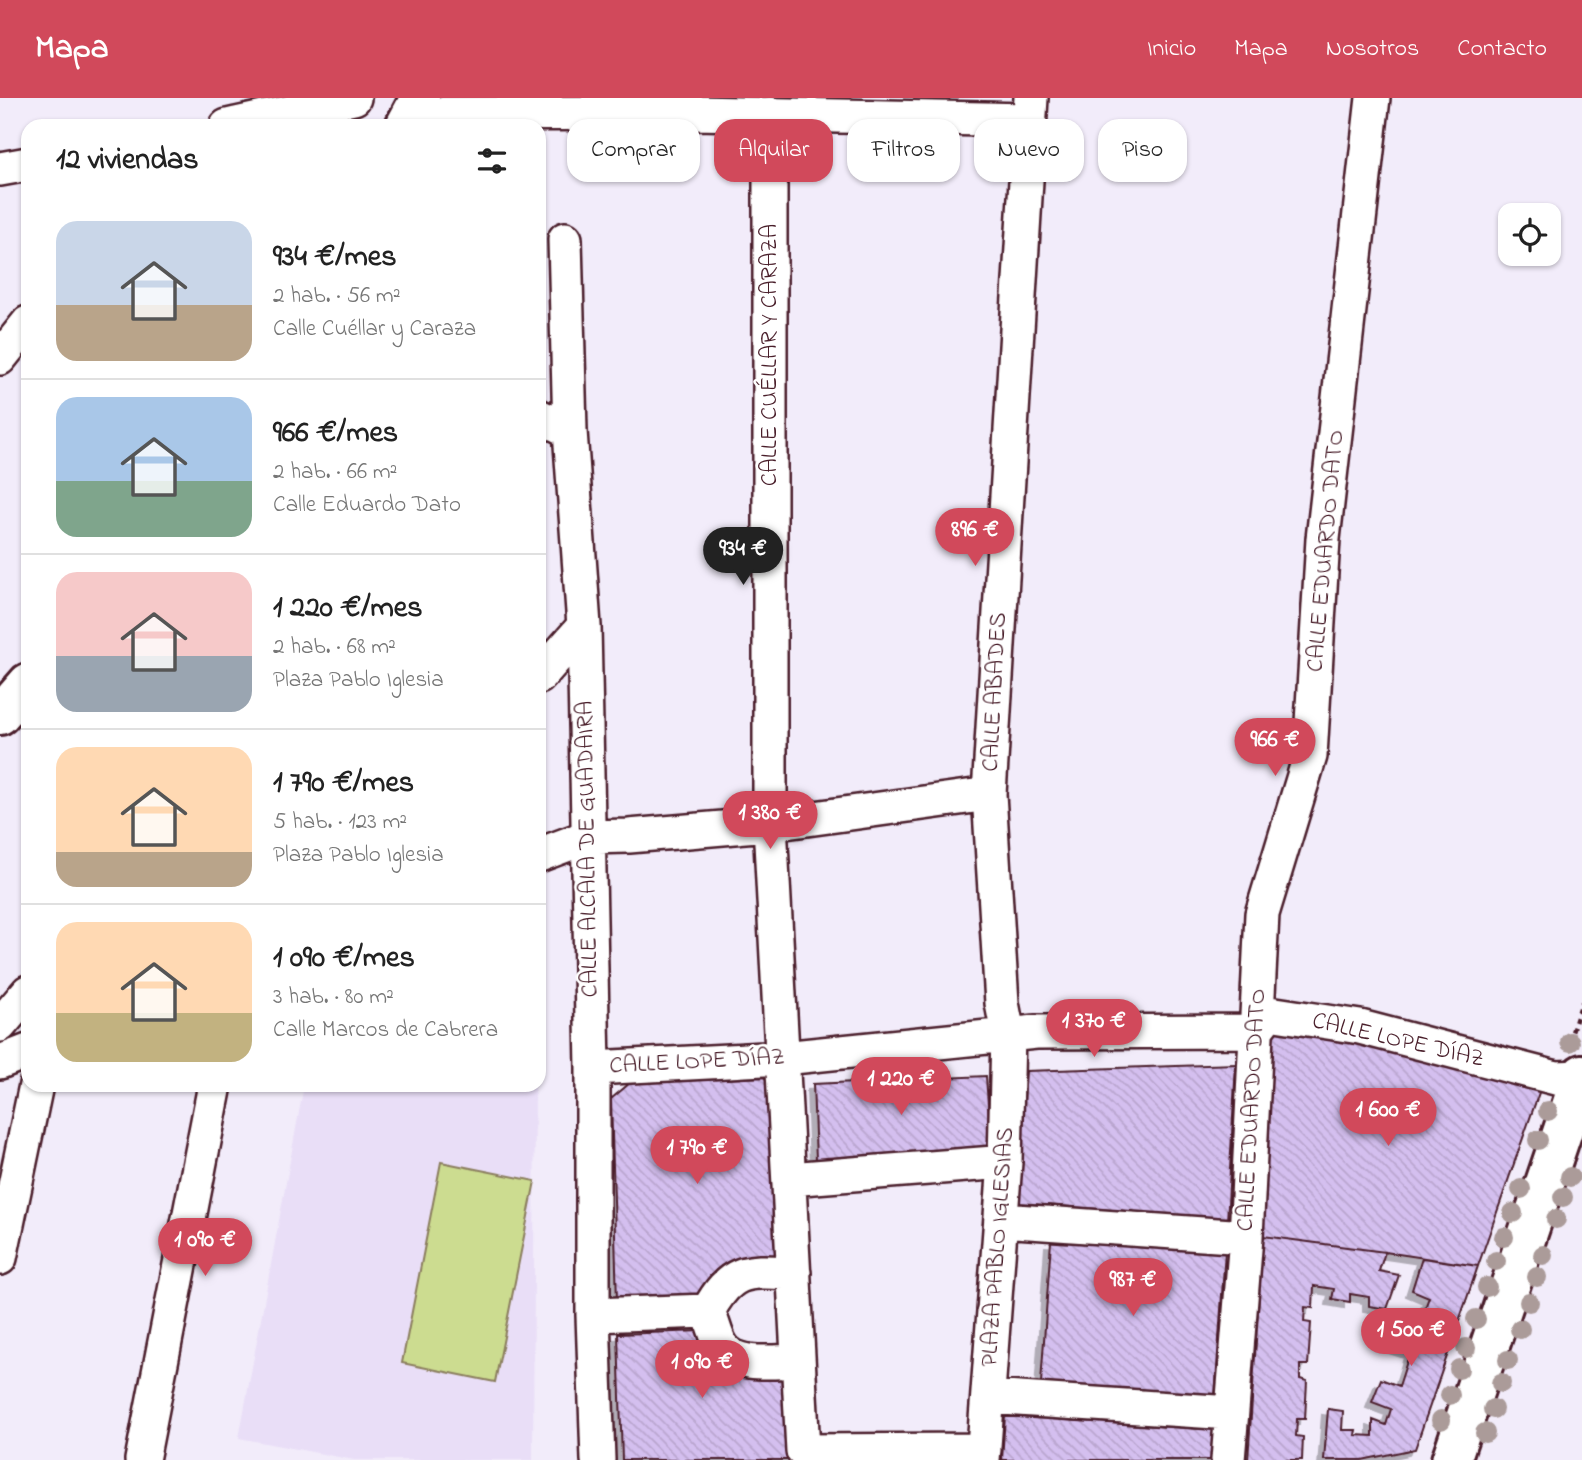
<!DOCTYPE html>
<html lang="es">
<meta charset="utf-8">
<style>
:root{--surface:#fff;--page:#f6f6f6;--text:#222;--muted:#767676;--line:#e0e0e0;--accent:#d1495b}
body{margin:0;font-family:"Indie Flower",sans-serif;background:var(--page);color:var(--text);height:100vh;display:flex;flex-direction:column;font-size:26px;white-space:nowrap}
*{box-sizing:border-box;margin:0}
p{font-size:23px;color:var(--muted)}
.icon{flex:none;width:38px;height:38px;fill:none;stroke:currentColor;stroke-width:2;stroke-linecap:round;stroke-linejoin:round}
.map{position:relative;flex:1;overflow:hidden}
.sheet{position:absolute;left:21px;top:21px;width:525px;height:973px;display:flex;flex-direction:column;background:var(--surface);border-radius:21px;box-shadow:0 2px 5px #0004}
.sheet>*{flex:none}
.hud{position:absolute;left:567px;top:21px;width:665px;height:63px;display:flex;gap:14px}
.controls{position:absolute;left:1498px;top:105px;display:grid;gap:14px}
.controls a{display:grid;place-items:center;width:63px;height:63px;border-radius:14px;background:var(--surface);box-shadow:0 2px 5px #0004;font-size:35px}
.price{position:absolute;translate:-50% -60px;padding:0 16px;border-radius:24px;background:var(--accent);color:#fff;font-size:23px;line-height:46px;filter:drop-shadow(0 2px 4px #0008)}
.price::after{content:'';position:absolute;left:50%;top:42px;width:21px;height:16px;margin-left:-10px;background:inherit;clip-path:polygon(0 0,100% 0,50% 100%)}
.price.current{background:#222;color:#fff}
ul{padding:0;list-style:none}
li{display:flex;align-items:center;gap:21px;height:175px;padding:0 35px}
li+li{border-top:2px solid var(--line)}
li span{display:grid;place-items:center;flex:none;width:196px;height:140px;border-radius:21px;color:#555}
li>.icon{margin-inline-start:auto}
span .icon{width:84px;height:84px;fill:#fffc;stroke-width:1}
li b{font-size:30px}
h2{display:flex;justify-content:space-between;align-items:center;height:84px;padding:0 35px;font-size:30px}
.pill{padding:0 24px;border-radius:21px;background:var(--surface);box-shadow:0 2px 5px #0004;font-size:24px;line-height:63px}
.pill.current{background:var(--accent);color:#fff}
header{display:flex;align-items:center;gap:42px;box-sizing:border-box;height:98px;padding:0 35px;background:var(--accent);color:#fff}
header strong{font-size:33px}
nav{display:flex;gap:38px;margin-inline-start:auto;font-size:24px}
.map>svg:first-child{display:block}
.built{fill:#e9def7}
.pitch{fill:#ccdc90;stroke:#8b7e5e;stroke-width:2}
.building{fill:url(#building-back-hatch);stroke:#4a1f2b;stroke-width:2;filter:url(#shadow)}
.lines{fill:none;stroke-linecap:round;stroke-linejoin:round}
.street-casing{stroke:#4a1f2b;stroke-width:38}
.secondary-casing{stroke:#4a1f2b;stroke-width:44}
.path{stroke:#4a1f2b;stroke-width:4.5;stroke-dasharray:5 5;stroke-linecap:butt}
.street{stroke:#fff;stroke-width:33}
.secondary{stroke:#fff;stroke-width:38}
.tree{fill:#ab9b99}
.labels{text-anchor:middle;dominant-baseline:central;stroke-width:5;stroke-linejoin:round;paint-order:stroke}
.street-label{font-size:24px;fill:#4a1f2b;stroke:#fff}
</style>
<header>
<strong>Mapa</strong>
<nav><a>Inicio</a><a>Mapa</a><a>Nosotros</a><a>Contacto</a></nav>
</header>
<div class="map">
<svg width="1582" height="1362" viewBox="0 0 1582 1362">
<defs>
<pattern id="building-back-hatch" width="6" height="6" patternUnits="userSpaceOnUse" patternTransform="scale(1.75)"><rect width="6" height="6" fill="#d4bfef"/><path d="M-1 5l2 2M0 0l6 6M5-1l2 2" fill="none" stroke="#b8a4cd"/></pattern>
<filter id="shadow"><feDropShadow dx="-6" dy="6" stdDeviation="0" flood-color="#0004"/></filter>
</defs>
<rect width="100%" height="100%" fill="#f2ecfa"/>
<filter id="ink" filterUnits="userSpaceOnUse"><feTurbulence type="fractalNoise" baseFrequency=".0143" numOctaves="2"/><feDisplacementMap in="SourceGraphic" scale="14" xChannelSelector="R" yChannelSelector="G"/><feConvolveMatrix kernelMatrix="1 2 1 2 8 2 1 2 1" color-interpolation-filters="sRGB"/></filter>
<g filter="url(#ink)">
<path class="built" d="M304,987H535L533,1362H354L239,1340Z"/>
<path class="pitch" d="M441,1064L535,1083L495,1284L402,1265Z"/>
<path class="building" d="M1272,926L1542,986L1478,1168L1385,1154L1263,1138Z
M1236,966L1227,1124L1125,1113L1017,1105L1026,973Z
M986,978L991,1050L816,1062L813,986Z
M764,979L782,1000L787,1164L702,1198L617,1204L611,1001L630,985Z
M1263,1138L1385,1154L1379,1173L1399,1177L1387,1211L1369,1208V1199L1350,1196V1204L1332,1201L1334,1191L1314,1188L1313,1210L1305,1209L1304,1224L1311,1225L1308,1267H1300V1281L1307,1283L1305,1321H1297L1296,1338L1303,1339L1302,1362H1248Z
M1051,1143L1225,1153L1215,1299L1041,1285Z
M1422,1160L1478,1168L1415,1351L1362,1362H1324L1328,1311L1343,1313L1342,1332H1356L1355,1337L1373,1338V1322L1386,1327L1391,1311L1372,1304L1381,1281L1399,1288L1410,1254L1392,1248L1400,1224L1418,1229L1429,1199L1412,1192Z
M702,1233L790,1265L794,1362H622L618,1236Z
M1005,1318L1218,1332L1216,1362H1002Z"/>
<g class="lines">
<g class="street-casing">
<path id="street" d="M411,16L695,15L1029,22
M770,16V726L803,1353L984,1352
M227,28L354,0
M0,71L28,66
M565,141L570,333L584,528L593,970V1217L598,1362
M0,260L28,225
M539,318L570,333
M539,579L584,528
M539,757L587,739L629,738L770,726L989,696
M0,927L28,894
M0,964L28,953
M593,970L783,960L1036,934L1255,933L1269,915L1360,929L1556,980L1582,979
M789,1081L1005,1064
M1001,1122L1246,1139
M0,1160L36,987
M708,1213C732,1169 748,1173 794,1175
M593,1217L708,1213C713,1224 716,1241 723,1250C739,1270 776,1263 798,1263
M988,1299L1231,1315
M142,1362L215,987
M983,1362L1005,1064L1008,936L1002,905L989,696L1031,0
M1228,1362L1246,1139L1262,816L1310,658L1323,441L1373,0"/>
</g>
<g class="secondary-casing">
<path id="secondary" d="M405,28L420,0
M0,617L28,585
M1451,1362L1582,976"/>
</g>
<path class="path" d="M1569,943L1582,904"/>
<use href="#street" class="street"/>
<use href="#secondary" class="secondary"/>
</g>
<g class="tree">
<circle cx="1570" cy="944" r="10"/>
<circle cx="1548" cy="1013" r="10"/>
<circle cx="1538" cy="1042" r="10"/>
<circle cx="1570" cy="1079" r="10"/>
<circle cx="1521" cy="1091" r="10"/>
<circle cx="1563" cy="1099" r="10"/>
<circle cx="1513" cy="1115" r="10"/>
<circle cx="1556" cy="1121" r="10"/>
<circle cx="1504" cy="1139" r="10"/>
<circle cx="1543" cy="1157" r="10"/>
<circle cx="1496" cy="1163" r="10"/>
<circle cx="1537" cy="1179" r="10"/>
<circle cx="1487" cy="1189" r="10"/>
<circle cx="1529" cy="1204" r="10"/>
<circle cx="1476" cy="1221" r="10"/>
<circle cx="1520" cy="1231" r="10"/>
<circle cx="1466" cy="1250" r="10"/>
<circle cx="1508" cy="1262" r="10"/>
<circle cx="1459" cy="1271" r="10"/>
<circle cx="1501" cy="1285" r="10"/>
<circle cx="1450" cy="1297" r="10"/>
<circle cx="1493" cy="1311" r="10"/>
<circle cx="1441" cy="1322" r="10"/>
<circle cx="1485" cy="1335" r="10"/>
</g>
</g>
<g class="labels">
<g class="street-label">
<text transform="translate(770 257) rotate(-90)">CALLE CUÉLLAR Y CARAZA</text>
<text transform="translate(1326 453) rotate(-85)">CALLE EDUARDO DATO</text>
<text transform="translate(995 594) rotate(-87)">CALLE ABADES</text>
<text transform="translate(588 751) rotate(-91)">CALLE ALCALA DE GUADAIRA</text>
<text transform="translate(1398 943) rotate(13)">CALLE LOPE DÍAZ</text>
<text transform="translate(697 964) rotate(-3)">CALLE LOPE DÍAZ</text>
<text transform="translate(1252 1012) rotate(-87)">CALLE EDUARDO DATO</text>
<text transform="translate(998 1149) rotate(-86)">PLAZA PABLO IGLESIAS</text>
</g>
</g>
</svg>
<div class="controls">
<a><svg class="icon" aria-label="locate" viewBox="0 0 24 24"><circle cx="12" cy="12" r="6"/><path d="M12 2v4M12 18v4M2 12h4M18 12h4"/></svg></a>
</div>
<b class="price" style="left:975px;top:470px">896 €</b>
<b class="price current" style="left:743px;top:489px">934 €</b>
<b class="price" style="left:1275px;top:680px">966 €</b>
<b class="price" style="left:770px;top:753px">1 380 €</b>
<b class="price" style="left:1094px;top:961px">1 370 €</b>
<b class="price" style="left:901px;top:1019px">1 220 €</b>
<b class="price" style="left:1388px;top:1050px">1 600 €</b>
<b class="price" style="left:697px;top:1088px">1 790 €</b>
<b class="price" style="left:205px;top:1180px">1 090 €</b>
<b class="price" style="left:1133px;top:1220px">987 €</b>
<b class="price" style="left:1411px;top:1270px">1 500 €</b>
<b class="price" style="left:702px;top:1302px">1 090 €</b>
<div class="hud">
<a class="pill">Comprar</a>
<a class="pill current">Alquilar</a>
<a class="pill">Filtros</a>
<a class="pill">Nuevo</a>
<a class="pill">Piso</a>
</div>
<section class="sheet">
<h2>12 viviendas<svg class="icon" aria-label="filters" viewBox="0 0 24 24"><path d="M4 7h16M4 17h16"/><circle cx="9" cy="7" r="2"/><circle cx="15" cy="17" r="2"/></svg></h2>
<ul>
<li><span style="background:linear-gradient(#c9d6e8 60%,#b9a48a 0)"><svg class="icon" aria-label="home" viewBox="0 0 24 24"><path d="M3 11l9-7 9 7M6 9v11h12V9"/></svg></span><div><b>934 €/mes</b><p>2 hab. · 56 m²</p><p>Calle Cuéllar y Caraza</p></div></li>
<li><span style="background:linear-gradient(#a9c7e8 60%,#7fa58c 0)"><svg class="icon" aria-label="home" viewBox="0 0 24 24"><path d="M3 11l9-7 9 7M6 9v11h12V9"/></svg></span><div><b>966 €/mes</b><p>2 hab. · 66 m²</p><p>Calle Eduardo Dato</p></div></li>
<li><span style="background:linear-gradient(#f6c9c9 60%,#9aa5b1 0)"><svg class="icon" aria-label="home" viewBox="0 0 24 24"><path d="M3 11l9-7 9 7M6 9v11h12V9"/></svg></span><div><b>1 220 €/mes</b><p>2 hab. · 68 m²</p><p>Plaza Pablo Iglesia</p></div></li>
<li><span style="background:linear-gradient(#ffd9b3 75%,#b9a48a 0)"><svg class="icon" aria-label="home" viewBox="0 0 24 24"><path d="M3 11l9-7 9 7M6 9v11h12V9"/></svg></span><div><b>1 790 €/mes</b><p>5 hab. · 123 m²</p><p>Plaza Pablo Iglesia</p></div></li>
<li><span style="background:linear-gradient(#ffd9b3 65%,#c2b280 0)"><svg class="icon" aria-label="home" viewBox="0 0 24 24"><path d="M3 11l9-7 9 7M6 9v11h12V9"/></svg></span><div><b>1 090 €/mes</b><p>3 hab. · 80 m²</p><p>Calle Marcos de Cabrera</p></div></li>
</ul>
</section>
</div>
